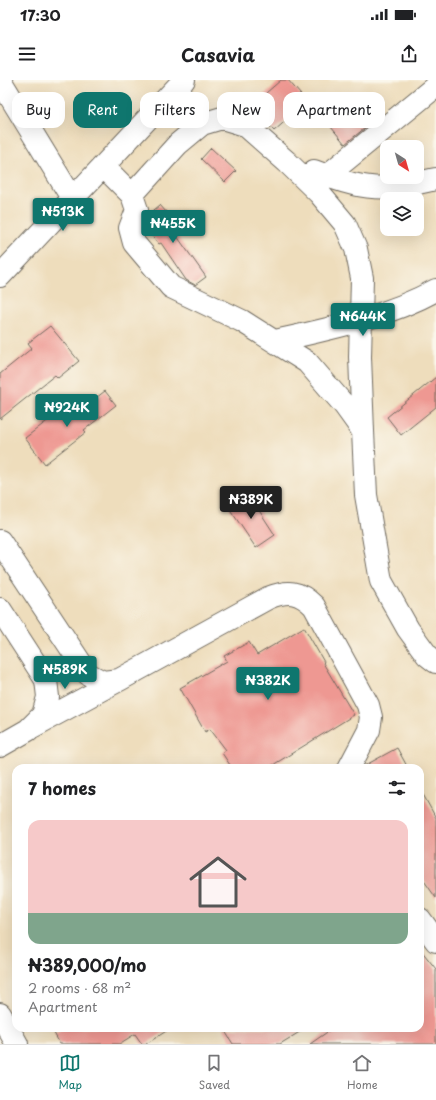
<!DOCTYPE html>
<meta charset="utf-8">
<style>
:root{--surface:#fff;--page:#f2f2f2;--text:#202124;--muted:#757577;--line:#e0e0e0;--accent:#0f766e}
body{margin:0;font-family:"Playpen Sans",sans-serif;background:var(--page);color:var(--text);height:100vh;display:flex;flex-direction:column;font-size:15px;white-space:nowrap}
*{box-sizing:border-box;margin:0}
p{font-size:13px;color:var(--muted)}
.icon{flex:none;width:22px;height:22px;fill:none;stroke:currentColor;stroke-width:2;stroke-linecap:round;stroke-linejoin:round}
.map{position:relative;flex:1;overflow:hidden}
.drawer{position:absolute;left:12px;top:684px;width:412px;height:268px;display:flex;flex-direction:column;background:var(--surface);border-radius:12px;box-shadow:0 4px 16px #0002}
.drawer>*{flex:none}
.top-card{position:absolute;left:12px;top:12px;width:412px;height:36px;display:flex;gap:8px}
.needle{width:26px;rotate:143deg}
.tools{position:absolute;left:380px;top:60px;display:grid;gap:8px}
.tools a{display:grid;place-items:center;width:44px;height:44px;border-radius:8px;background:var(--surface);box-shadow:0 4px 16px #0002;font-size:20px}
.price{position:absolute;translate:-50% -34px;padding:0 9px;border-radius:4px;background:var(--accent);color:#fff;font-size:13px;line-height:26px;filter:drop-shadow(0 1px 2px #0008)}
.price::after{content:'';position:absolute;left:50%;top:24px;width:12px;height:9px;margin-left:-6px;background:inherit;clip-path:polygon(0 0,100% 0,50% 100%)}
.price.active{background:#222;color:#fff}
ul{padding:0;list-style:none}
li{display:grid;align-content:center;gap:8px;height:212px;padding:0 16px}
li span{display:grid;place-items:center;height:124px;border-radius:12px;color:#555}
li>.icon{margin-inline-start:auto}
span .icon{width:72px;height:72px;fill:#fffc;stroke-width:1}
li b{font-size:17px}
h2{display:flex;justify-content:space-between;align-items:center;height:48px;padding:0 16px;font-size:17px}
.tag{padding:0 14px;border-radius:12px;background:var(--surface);box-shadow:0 4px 16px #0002;font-size:14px;line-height:36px}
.tag.active{background:var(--accent);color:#fff}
.status{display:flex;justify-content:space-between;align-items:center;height:28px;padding:0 20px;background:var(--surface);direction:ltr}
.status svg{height:11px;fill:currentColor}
header{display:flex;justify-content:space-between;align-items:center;height:52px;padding:0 16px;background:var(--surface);font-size:18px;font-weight:700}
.tabs{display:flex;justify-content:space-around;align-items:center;height:56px;border-top:1px solid var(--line);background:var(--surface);font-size:11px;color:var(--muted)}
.tabs a{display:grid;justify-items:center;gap:2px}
.tabs .active{color:var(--accent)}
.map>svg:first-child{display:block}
.building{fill:#ee9892}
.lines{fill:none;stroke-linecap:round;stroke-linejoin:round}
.minor-casing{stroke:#6f695e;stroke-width:24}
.minor{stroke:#fff;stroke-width:22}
</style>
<div class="status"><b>17:30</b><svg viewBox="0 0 49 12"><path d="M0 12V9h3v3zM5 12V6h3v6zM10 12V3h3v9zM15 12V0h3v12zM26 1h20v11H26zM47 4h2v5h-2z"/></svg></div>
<header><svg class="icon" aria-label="menu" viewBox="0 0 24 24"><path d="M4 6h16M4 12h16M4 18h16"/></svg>Casavia<svg class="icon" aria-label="share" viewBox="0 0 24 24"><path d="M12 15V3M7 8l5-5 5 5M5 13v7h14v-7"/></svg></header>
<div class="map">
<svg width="436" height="964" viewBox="0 0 436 964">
<rect width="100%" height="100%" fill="#fbf7ec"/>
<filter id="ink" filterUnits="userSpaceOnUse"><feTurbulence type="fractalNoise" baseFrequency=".025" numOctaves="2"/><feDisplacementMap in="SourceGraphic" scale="8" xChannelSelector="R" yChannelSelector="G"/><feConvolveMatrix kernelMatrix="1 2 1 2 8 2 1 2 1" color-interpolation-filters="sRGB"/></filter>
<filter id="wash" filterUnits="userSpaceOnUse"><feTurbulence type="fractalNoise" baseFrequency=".012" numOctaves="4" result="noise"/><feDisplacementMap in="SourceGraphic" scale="16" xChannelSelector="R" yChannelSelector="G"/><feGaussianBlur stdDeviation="0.9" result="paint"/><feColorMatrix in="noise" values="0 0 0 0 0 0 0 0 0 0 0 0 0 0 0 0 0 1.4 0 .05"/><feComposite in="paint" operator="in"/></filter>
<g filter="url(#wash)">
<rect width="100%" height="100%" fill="#eeddbc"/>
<g id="blocks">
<path class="building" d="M281,0H288L307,22L274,51L251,26Z
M345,25L351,33L358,28L370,44L345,64L326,41Z
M211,68L236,91L225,102L201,79Z
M160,125L179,147L174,152L206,197L195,205L186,200L161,163L159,164L144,146L148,135Z
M50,246L79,281L58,298L55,295L0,339V294L32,268L28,263Z
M436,297V327L401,355L387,337Z
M105,311L116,325L84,350L86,352L45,384L25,358L68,325L75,334Z
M236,414L242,424L251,418L275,455L256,468L225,422Z
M304,547L324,582L323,583L354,635L268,688H232L222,673L226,670L210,649L205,652L180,608L227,581L224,576L249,562L257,575Z
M397,668L408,688H363L364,686Z
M420,709L436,738V818L420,795Z
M420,869L436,889V964H310L333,948H420Z
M64,948H171L146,964H142L135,954L119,964H60L54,953Z
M223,948H306L280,964H233Z"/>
</g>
</g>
<g filter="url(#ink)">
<use href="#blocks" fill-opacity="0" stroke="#6f695e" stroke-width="1"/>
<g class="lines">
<g class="minor-casing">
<path id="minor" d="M0,0L72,118
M104,87L132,115L137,130L130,148L134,163L171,207L242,241L307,282L345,326L363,351L366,415L381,501L408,549L427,575L436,582
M314,91C340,101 365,110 393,107C407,106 422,102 436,99
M313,107L436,6
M132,115L178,64L202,44L222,38L245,45L287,82L319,113L345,144L356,169L362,198L360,277L363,351
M0,196L184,0
M275,261C329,249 387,237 436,210
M0,461L88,594L103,602L119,600L268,518C288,510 299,511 314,526L368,625L371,637L369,650L349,688
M0,529L46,600L48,617L43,635L28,650L0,666
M32,647L119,600
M420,839L436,861
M0,934L17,964"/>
</g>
<use href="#minor" class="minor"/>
</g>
</g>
</svg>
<div class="tools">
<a><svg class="needle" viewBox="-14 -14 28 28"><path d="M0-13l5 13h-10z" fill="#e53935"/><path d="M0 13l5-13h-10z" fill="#757577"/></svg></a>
<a><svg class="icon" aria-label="layers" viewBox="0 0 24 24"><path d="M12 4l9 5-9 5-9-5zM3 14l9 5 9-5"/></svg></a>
</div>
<b class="price" style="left:63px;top:152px">₦513K</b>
<b class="price" style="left:173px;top:164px">₦455K</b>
<b class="price" style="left:363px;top:257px">₦644K</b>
<b class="price" style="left:67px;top:348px">₦924K</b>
<b class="price active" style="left:251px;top:440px">₦389K</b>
<b class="price" style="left:65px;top:610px">₦589K</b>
<b class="price" style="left:268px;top:621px">₦382K</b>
<div class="top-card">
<a class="tag">Buy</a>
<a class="tag active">Rent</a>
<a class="tag">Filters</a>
<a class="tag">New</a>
<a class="tag">Apartment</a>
</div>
<section class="drawer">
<h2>7 homes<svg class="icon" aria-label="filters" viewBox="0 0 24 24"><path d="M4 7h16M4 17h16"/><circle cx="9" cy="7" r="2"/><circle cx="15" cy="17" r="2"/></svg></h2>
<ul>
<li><span style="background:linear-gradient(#f6c9c9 75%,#7fa58c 0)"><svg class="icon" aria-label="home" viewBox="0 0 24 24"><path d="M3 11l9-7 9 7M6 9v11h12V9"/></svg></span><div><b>₦389,000/mo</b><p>2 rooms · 68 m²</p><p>Apartment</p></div></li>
</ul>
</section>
</div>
<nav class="tabs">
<a class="active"><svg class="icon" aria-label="map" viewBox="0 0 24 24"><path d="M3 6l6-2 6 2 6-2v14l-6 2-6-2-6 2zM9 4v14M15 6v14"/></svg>Map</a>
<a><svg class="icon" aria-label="saved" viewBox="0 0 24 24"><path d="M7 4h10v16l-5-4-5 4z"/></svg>Saved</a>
<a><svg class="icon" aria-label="home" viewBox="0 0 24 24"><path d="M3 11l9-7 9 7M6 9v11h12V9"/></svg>Home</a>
</nav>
